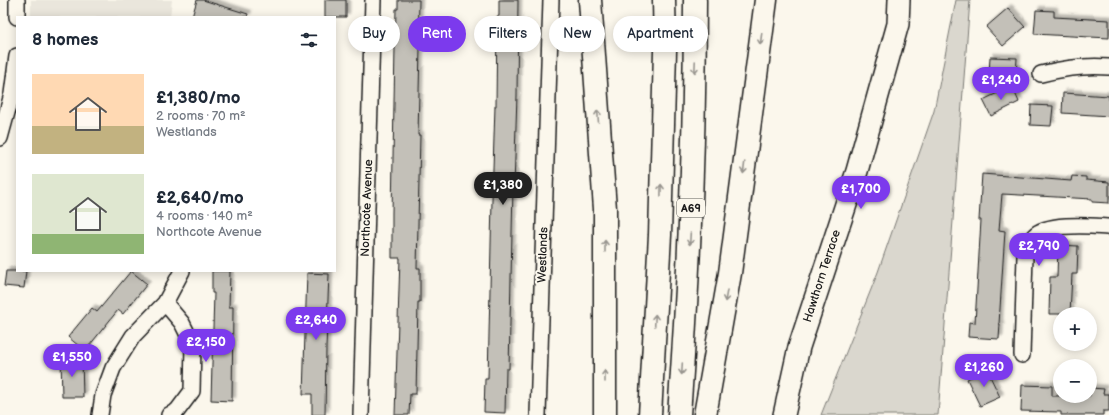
<!DOCTYPE html>
<meta charset="utf-8">
<style>
:root{--surface:#fff;--page:#f2f2f3;--text:#1f2937;--muted:#747a83;--accent:#7c3aed}
body{margin:0;font-family:"Balsamiq Sans",sans-serif;background:var(--page);color:var(--text);height:100vh;display:flex;flex-direction:column;font-size:15px;white-space:nowrap}
*{box-sizing:border-box;margin:0}
p{font-size:13px;color:var(--muted)}
.icon{flex:none;width:22px;height:22px;fill:none;stroke:currentColor;stroke-width:2;stroke-linecap:round;stroke-linejoin:round}
.map{position:relative;flex:1;overflow:hidden}
.panel{position:absolute;left:16px;top:16px;width:320px;height:256px;display:flex;flex-direction:column;background:var(--surface);border-radius:0px;box-shadow:0 2px 10px #0003}
.panel>*{flex:none}
.guide{position:absolute;left:348px;top:16px;width:380px;height:36px;display:flex;gap:8px}
.fabs{position:absolute;left:1053px;top:307px;display:grid;gap:8px}
.fabs a{display:grid;place-items:center;width:44px;height:44px;border-radius:50%;background:var(--surface);box-shadow:0 2px 10px #0003;font-size:20px}
.price{position:absolute;translate:-50% -34px;padding:0 9px;border-radius:14px;background:var(--accent);color:#fff;font-size:13px;line-height:26px;filter:drop-shadow(0 1px 2px #0008)}
.price::after{content:'';position:absolute;left:50%;top:24px;width:12px;height:9px;margin-left:-6px;background:inherit;clip-path:polygon(0 0,100% 0,50% 100%)}
.price.active{background:#222;color:#fff}
ul{padding:0;list-style:none}
li{display:flex;align-items:center;gap:12px;height:100px;padding:0 16px}
li span{display:grid;place-items:center;flex:none;width:112px;height:80px;border-radius:0px;color:#555}
li>.icon{margin-inline-start:auto}
span .icon{width:48px;height:48px;fill:#fffc;stroke-width:1}
li b{font-size:17px}
h2{display:flex;justify-content:space-between;align-items:center;height:48px;padding:0 16px;font-size:17px}
.chip{padding:0 14px;border-radius:18px;background:var(--surface);box-shadow:0 2px 10px #0003;font-size:14px;line-height:36px}
.chip.active{background:var(--accent);color:#fff}
.map>svg:first-child{display:block}
.built{fill:#eae6dc}
.green{fill:#dad7ce;stroke:#7b7a75}
.building{fill:#c3c0b8;stroke:#1c1c1c;filter:url(#shadow)}
.lines{fill:none;stroke-linecap:round;stroke-linejoin:round}
.minor-casing{stroke:#1c1c1c;stroke-width:18}
.secondary-casing{stroke:#1c1c1c;stroke-width:24}
.trunk-casing{stroke:#1c1c1c;stroke-width:25}
.minor{stroke:#fbf7ec;stroke-width:15}
.secondary{stroke:#fbf7ec;stroke-width:21}
.trunk{stroke:#fbf7ec;stroke-width:22}
.oneway{stroke:#97948e}
.labels{text-anchor:middle;dominant-baseline:central;stroke-width:4;stroke-linejoin:round;paint-order:stroke}
.shield{fill:#fbf7ec;stroke:#5f5e5a;stroke-width:1}
.shield-label{font-size:11px;font-weight:bold;fill:#1c1c1c}
.street-label{font-size:12px;fill:#1c1c1c;stroke:#fbf7ec}
</style>
<div class="map">
<svg width="1109" height="415" viewBox="0 0 1109 415">
<defs>
<filter id="shadow"><feDropShadow dx="3.5" dy="-3.5" stdDeviation="1" flood-color="#0004"/></filter>
</defs>
<rect width="100%" height="100%" fill="#fbf7ec"/>
<filter id="ink" filterUnits="userSpaceOnUse"><feTurbulence type="fractalNoise" baseFrequency=".025" numOctaves="2"/><feDisplacementMap in="SourceGraphic" scale="8" xChannelSelector="R" yChannelSelector="G"/><feConvolveMatrix kernelMatrix="1 2 1 2 8 2 1 2 1" color-interpolation-filters="sRGB"/></filter>
<g filter="url(#ink)">
<path class="built" d="M31,0H172L170,17H31Z"/>
<path class="green" d="M956,0H970L938,415H821L878,272L934,111Z"/>
<path class="building" d="M197,0H203L248,14L247,17H192Z
M325,0H346V17H325Z
M398,0H419L418,48H420L418,135H420L417,268H420V302H418L416,394H410L409,415H395L400,258H392V213L395,47L396,9H398Z
M499,0H518L517,95L514,187H513L509,369H506L505,413L484,412L485,379H488L492,200L495,106H496L497,16H499Z
M1008,8L1025,27L1003,46L986,27Z
M1036,10L1054,11V17L1109,20V38L1034,34Z
M990,57L1017,58L1016,75L989,73Z
M1012,86L1019,102L991,116L983,100Z
M1063,93L1109,96V116L1062,113Z
M1031,105L1053,106L1051,126L1030,125Z
M982,174L1071,181L1072,176L1086,177V180L1109,182V203L1092,202V199L1002,194L999,230L1005,231L999,324H1000L999,339L968,337L969,322L975,323L981,220H979Z
M1058,245L1078,246L1077,274H1072L1070,314H1049L1050,277H1057Z
M6,271H26L24,288L4,286Z
M131,271L147,284L123,314L118,310L85,351L68,337L92,308L97,312Z
M212,271H230L229,307H233L232,401L211,400L214,293H212Z
M307,273L329,274L326,348L325,415H312V394H303Z
M61,358H82L83,397H62Z
M987,370L1000,397L980,406L967,379Z
M1022,385L1052,386V396H1090V388L1104,389L1103,394H1109V411H1103V415H1061V412L1021,411Z"/>
<g class="lines">
<g class="minor-casing">
<path id="minor" d="M17,0V17
M1041,74C1064,68 1085,65 1109,67
M0,138L12,94L17,56
M165,303L182,323L193,345L192,391L177,411L169,415
M1022,355L1025,256C1028,249 1029,241 1034,236C1047,222 1091,226 1109,227
M100,415L103,395L113,368L133,336L165,303L182,271
M361,415L373,0
M538,415L551,0"/>
</g>
<g class="secondary-casing">
<path id="secondary" d="M784,415L799,347L857,171L898,24L899,0"/>
</g>
<g class="trunk-casing">
<path id="trunk" d="M590,0L605,209V415
M650,415L660,235L665,51L664,0
M679,415C689,277 695,138 695,0
M705,415L730,273L766,0"/>
</g>
<use href="#minor" class="minor"/>
<use href="#secondary" class="secondary"/>
<use href="#trunk" class="trunk"/>
</g>
<defs><path id="oneway-shaft" d="M-6 0H5M1.5-3L5.5 0L1.5 3" fill="none" stroke-width="1.6" stroke-linecap="round" stroke-linejoin="round"/></defs>
<g class="oneway">
<use href="#oneway-shaft" transform="translate(761 39) rotate(97)"/>
<use href="#oneway-shaft" transform="translate(695 67) rotate(92)"/>
<use href="#oneway-shaft" transform="translate(598 116) rotate(-94)"/>
<use href="#oneway-shaft" transform="translate(744 168) rotate(97)"/>
<use href="#oneway-shaft" transform="translate(661 190) rotate(-89)"/>
<use href="#oneway-shaft" transform="translate(690 239) rotate(93)"/>
<use href="#oneway-shaft" transform="translate(605 246) rotate(-90)"/>
<use href="#oneway-shaft" transform="translate(726 296) rotate(100)"/>
<use href="#oneway-shaft" transform="translate(655 320) rotate(-87)"/>
<use href="#oneway-shaft" transform="translate(682 369) rotate(93)"/>
<use href="#oneway-shaft" transform="translate(605 376) rotate(-90)"/>
</g>
</g>
<g class="labels">
<rect class="shield" x="677" y="199" width="28" height="18" rx="3"/>
<g class="shield-label">
<text x="691" y="208">A69</text>
</g>
<g class="street-label">
<text transform="translate(367 208) rotate(-88)">Northcote Avenue</text>
<text transform="translate(543 255) rotate(-88)">Westlands</text>
<text transform="translate(822 276) rotate(-72)">Hawthorn Terrace</text>
</g>
</g>
</svg>
<div class="fabs">
<a>+</a>
<a>−</a>
</div>
<b class="price" style="left:1001px;top:101px">£1,240</b>
<b class="price active" style="left:503px;top:206px">£1,380</b>
<b class="price" style="left:861px;top:210px">£1,700</b>
<b class="price" style="left:1039px;top:267px">£2,790</b>
<b class="price" style="left:316px;top:341px">£2,640</b>
<b class="price" style="left:206px;top:363px">£2,150</b>
<b class="price" style="left:72px;top:378px">£1,550</b>
<b class="price" style="left:984px;top:388px">£1,260</b>
<div class="guide">
<a class="chip">Buy</a>
<a class="chip active">Rent</a>
<a class="chip">Filters</a>
<a class="chip">New</a>
<a class="chip">Apartment</a>
</div>
<section class="panel">
<h2>8 homes<svg class="icon" aria-label="filters" viewBox="0 0 24 24"><path d="M4 7h16M4 17h16"/><circle cx="9" cy="7" r="2"/><circle cx="15" cy="17" r="2"/></svg></h2>
<ul>
<li><span style="background:linear-gradient(#ffd9b3 65%,#c2b280 0)"><svg class="icon" aria-label="home" viewBox="0 0 24 24"><path d="M3 11l9-7 9 7M6 9v11h12V9"/></svg></span><div><b>£1,380/mo</b><p>2 rooms · 70 m²</p><p>Westlands</p></div></li>
<li><span style="background:linear-gradient(#dfe7d0 75%,#8fb573 0)"><svg class="icon" aria-label="home" viewBox="0 0 24 24"><path d="M3 11l9-7 9 7M6 9v11h12V9"/></svg></span><div><b>£2,640/mo</b><p>4 rooms · 140 m²</p><p>Northcote Avenue</p></div></li>
</ul>
</section>
</div>
